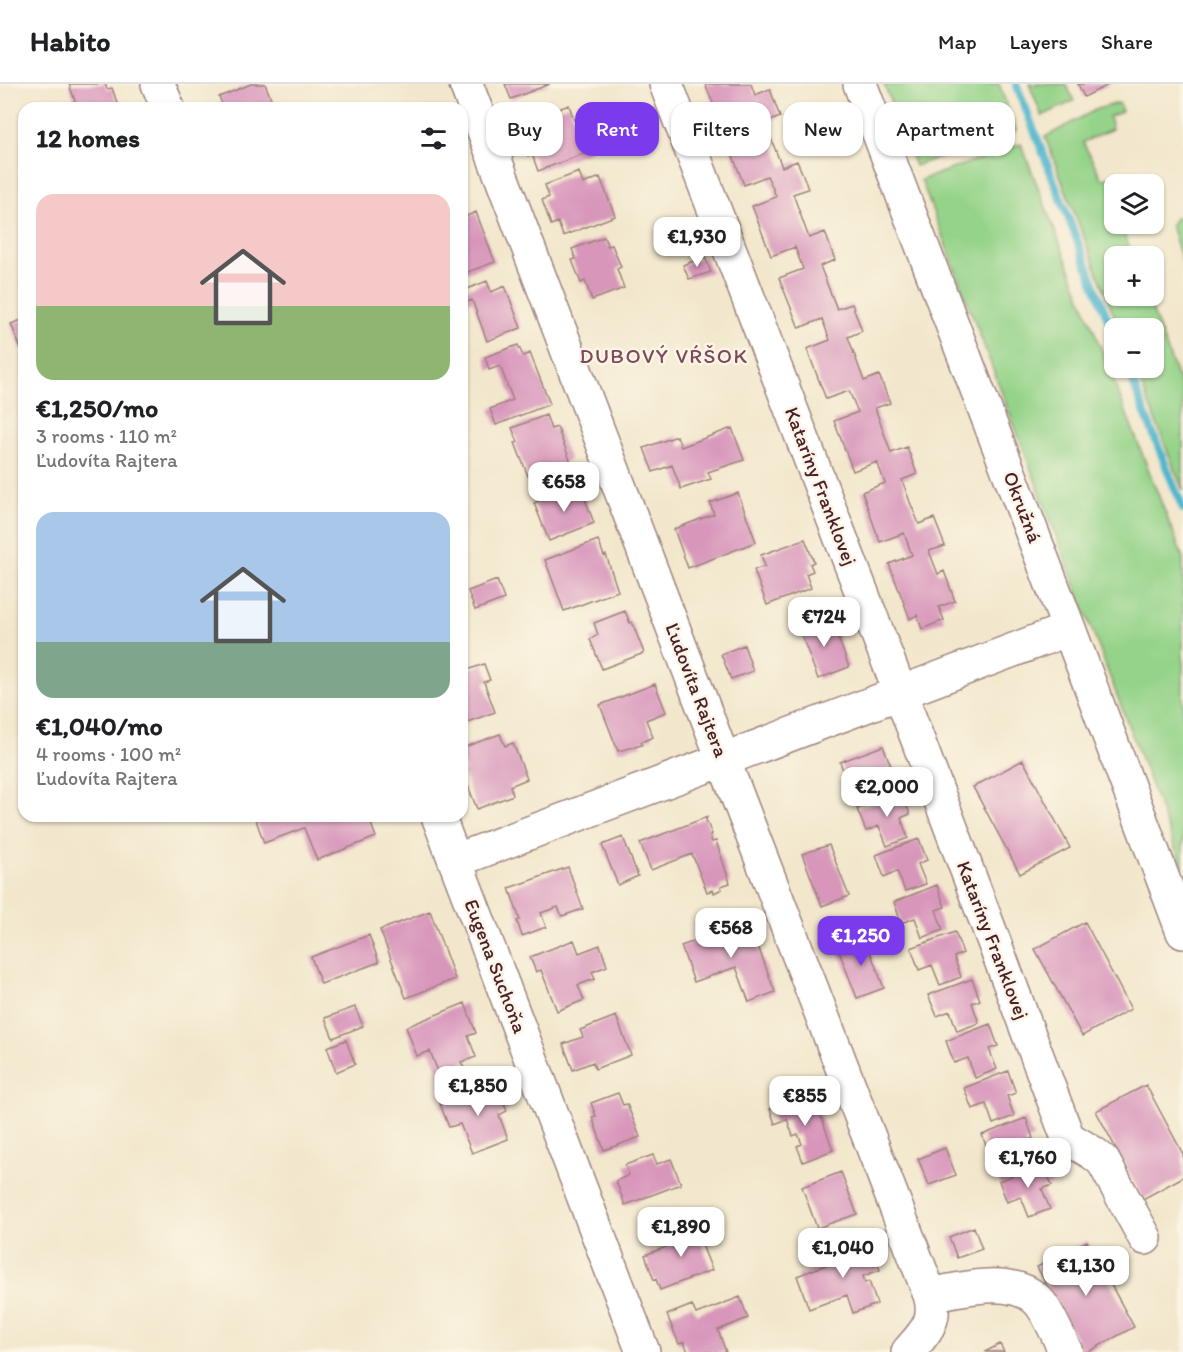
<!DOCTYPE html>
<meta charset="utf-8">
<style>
:root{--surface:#fff;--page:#f6f6f6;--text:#202124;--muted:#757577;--line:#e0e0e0;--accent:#7c3aed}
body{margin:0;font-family:Itim,sans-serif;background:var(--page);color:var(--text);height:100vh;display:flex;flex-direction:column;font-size:22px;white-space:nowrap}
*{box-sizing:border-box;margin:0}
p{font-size:20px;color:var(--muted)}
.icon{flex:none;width:33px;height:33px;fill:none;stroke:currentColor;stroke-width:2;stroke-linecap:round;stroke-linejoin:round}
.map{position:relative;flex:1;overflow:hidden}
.panel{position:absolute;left:18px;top:18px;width:450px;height:720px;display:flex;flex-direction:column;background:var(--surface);border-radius:18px;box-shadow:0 2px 4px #0004}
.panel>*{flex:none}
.hud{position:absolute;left:486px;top:18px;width:570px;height:54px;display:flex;gap:12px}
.controls{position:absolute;left:1104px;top:90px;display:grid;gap:12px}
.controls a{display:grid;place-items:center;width:60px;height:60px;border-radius:12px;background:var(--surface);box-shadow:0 2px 4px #0004;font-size:30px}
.price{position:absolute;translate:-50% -51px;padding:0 14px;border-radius:12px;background:#fff;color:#222;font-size:20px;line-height:39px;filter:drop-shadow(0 2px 3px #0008)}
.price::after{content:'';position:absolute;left:50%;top:36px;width:18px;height:14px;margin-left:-9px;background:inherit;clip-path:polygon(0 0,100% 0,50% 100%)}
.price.selected{background:var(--accent);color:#fff}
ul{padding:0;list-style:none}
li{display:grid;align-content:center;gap:12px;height:318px;padding:0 18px}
li span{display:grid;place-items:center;height:186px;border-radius:18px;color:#555}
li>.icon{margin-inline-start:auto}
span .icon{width:108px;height:108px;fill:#fffc;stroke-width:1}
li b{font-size:26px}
h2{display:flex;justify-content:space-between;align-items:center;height:72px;padding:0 18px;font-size:26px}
.tag{padding:0 21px;border-radius:18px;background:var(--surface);box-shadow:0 2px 4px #0004;font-size:21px;line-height:54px}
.tag.selected{background:var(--accent);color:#fff}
header{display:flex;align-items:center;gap:36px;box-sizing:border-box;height:84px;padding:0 30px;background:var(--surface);border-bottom:2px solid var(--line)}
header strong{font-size:28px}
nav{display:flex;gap:33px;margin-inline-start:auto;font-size:21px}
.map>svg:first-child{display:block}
.green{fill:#94d389;stroke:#6f795a;stroke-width:1.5}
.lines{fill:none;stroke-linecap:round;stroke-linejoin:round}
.stream{stroke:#4fb6cd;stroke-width:8}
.building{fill:#d896bb}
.minor-casing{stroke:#9e837c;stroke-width:36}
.minor{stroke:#fff;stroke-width:33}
.labels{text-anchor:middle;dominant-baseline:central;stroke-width:5;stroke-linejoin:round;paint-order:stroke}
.street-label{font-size:20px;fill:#4a1f2b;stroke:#fcf5e5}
.neighbourhood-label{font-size:21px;letter-spacing:1.5px;fill:#7c495d;stroke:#fcf5e5}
</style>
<header>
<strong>Habito</strong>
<nav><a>Map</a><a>Layers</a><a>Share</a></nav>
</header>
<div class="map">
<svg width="1183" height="1268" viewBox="0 0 1183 1268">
<rect width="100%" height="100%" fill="#fcf5e5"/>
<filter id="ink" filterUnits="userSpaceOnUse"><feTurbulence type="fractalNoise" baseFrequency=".0167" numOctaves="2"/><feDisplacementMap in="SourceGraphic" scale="12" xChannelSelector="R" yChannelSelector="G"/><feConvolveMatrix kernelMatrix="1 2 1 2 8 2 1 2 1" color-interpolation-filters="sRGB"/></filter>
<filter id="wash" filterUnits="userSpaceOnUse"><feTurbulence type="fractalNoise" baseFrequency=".008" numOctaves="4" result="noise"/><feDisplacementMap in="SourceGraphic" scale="24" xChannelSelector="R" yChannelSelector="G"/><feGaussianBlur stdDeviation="1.35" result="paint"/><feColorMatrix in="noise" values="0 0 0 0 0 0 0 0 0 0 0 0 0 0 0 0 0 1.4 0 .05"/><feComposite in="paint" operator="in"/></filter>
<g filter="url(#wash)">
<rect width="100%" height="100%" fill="#f2e7cc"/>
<path class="green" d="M884,0H999L1016,46L915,82Z
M1029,0H1066L1074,17L1042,32Z
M1119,19L1122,27L1109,33L1112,45L1083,58L1102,95L1128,91L1138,95L1142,100H1114V140H1120L1132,172H1114V212H1147L1183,308V407L1135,284H1154V244H1119L1045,53L1097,25Z
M1021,60L1183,474V785L921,96Z
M1175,134L1183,135V180L1171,141Z"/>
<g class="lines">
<path class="stream" d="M1016,0L1114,251
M1127,284L1183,425"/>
</g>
<g id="blocks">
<path class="building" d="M69,0H105L107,5L112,4L119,24H58L75,17Z
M251,0H265L275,24H224L219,13Z
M505,0H550L511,15Z
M705,0H751L755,11L770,5L780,33L765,39L782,83L797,77L803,91L808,105L793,110L809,154L825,148L835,176L820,182L837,225L852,220L862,247L848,253L864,297L879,291L890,319L875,324L891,369L907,363L917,390L902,396L910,418L919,440L934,434L945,462L929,467L938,490L944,487L955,517L939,523L944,536L922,545L917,531L910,535L889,480L912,471L904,449L880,458L862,408L885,399L877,378L853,387L834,337L858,328L849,307L826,315L807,265L830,256L822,235L799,244L779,194L803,185L795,163L771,172L752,122L776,113L772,102L767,92L744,101L725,51L748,42L740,20L717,29Z
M1078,0H1110L1084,13Z
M569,21L574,36L579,34L591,67L538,87L532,70L528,72L516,41Z
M579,88L583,100L600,93L615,132L563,152L558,138L551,141L542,116L549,113L545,101Z
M476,128L495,178L462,190V134Z
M604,153L608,162L612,161L621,183L617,185L624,204L592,216L585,197L581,199L572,176L576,175L572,165Z
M705,173L711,188L689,195L683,181Z
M487,197L491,208L505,202L521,244L487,257L472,216L462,220V207Z
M24,235V264L21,265L11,240Z
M518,261L523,272L530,269L550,320L496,341L490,325L513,316L500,282L489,286L485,273Z
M546,331L551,345L557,343L570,376L528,392L515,359L518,358L512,344Z
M732,344L744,376L708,388L711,395L681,405L672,381L653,388L644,364L677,352L681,363Z
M580,401L594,439L549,457L534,419Z
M738,409L756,458L688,484L674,445L714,430L710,419Z
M805,455L814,478L810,480L813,487L806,490L811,504L767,521L754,486L765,482L761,471Z
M598,456L604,472L606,471L618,507L564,527L545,476Z
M497,496L504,515L475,526L468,507Z
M625,527L630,539L632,538L644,569L602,585L590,555L598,551L594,539Z
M830,532L849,583L818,595L799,544Z
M744,561L753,587L731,595L721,570Z
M484,580L490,596L484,598L495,628L462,640V588Z
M655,600L666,628L646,636L653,653L641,658L642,661L618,667L600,621Z
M500,650L505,662L513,659L527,695L510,702L513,711L477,725L463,689L466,687L462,676V664Z
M883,662L892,684L882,687L890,707L869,714L862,695L848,700L840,678Z
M1023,676L1070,764L1020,790L973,703Z
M901,708L910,730L901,734L908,754L887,762L879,742L866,747L857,725Z
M258,732H368L376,753L317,776L304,744L264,759L255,733Z
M707,733L706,736L712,750L710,751L712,758L716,757L730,799L721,802L722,805L714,809L713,806L707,808L692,770L651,786L640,759Z
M623,753L638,792L618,801L602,761Z
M919,755L927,776L918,780L926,800L905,807L897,787L884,793L876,771Z
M829,761L849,812L822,822L802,770Z
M568,783L583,825L562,832L558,823L541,829L546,843L522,852L517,837L520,836L509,804Z
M937,801L945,823L936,826L943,846L922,854L915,834L901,839L894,818Z
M430,827L455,895L406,914L380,846Z
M749,838L775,908L749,918L736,883L694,898L681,862Z
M1085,838L1131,925L1082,952L1035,865Z
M955,848L963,869L954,873L961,893L940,901L932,881L919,886L911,864Z
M369,851L379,878L321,900L311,873Z
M864,852L884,904L857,914L837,862Z
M574,856L579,869L600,861L607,882L592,888L595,895L578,901L584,916L557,927L541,886L536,888L530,873Z
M972,895L980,916L972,919L979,939L957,947L950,927L937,932L928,911Z
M465,919L476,949L468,952L476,973L461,978L464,984L440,993L430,967L417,972L406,943Z
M355,923L363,942L333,954L325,934Z
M616,932L631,971L595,985L593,978L573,986L563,960L583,953L580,946Z
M990,940L998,962L989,965L997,985L975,994L968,974L954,979L946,957Z
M346,956L355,980L336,988L327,963Z
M1008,987L1016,1009L1007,1012L1014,1032L993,1040L986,1020L972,1025L964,1004Z
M496,998L507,1027L499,1031L508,1055L472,1069L460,1040L449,1043L440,1020Z
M1146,1001L1183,1070V1093L1143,1115L1096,1027Z
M618,1009L623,1021L627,1020L640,1053L604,1066L592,1033L596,1032L591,1019Z
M806,1012L810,1024L817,1021L833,1066L803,1078L797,1062L802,1060L798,1050L793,1052L787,1035L775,1040L770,1025Z
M1026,1034L1033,1054L1024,1058L1032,1078L1011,1086L1003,1066L990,1072L982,1051Z
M945,1064L956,1091L929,1101L918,1075Z
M653,1071L657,1080L671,1075L681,1100L625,1121L616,1097L629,1091L625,1081Z
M1043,1080L1052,1101L1042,1105L1050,1125L1029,1133L1021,1113L1007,1118L999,1097Z
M841,1088L857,1130L817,1144L802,1103Z
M704,1135L709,1147L698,1151L712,1186L660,1206L656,1195L654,1196L645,1171L682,1157L677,1146Z
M974,1143L982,1165L957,1174L949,1153Z
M870,1157L880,1186L863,1192L865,1199L869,1197L877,1220L853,1229L847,1211L809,1225L797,1192L839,1176L836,1169Z
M1087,1157L1134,1243L1088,1268H1083L1037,1183Z
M740,1213L748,1234L718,1246L726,1268H688L684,1258L679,1260L667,1231L692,1221L696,1230Z
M1000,1260L1004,1268H985Z"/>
</g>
</g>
<g filter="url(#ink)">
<use href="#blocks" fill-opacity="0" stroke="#9e837c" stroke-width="1.5"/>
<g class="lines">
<g class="minor-casing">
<path id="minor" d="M158,0L168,24
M466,0L733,701L930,1211C938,1238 924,1249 908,1268
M666,0L890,582L1060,1033L1068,1054L1093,1069L1103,1077L1145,1154
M860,0L1069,545L1183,848
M438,732L643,1268
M455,777L1069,545
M930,1211C961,1205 1015,1190 1040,1219C1051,1233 1058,1253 1066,1268"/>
</g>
<use href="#minor" class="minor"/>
</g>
</g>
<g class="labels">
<g class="street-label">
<text transform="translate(821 402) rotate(69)">Kataríny Franklovej</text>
<text transform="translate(1023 423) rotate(69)">Okružná</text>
<text transform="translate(697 606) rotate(69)">Ľudovíta Rajtera</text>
<text transform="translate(993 856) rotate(69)">Kataríny Franklovej</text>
<text transform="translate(496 882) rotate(69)">Eugena Suchoňa</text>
</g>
<g class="neighbourhood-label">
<text x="664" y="271">DUBOVÝ VŔŠOK</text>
</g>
</g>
</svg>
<div class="controls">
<a><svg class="icon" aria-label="layers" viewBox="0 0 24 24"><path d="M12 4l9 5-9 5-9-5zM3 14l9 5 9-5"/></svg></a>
<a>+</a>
<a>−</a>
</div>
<b class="price" style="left:697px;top:184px">€1,930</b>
<b class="price" style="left:564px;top:429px">€658</b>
<b class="price" style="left:824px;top:564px">€724</b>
<b class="price" style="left:887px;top:734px">€2,000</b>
<b class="price" style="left:731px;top:875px">€568</b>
<b class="price selected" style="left:861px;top:883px">€1,250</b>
<b class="price" style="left:478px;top:1033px">€1,850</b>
<b class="price" style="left:805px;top:1043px">€855</b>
<b class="price" style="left:1028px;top:1105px">€1,760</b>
<b class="price" style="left:681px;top:1174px">€1,890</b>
<b class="price" style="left:843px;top:1195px">€1,040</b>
<b class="price" style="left:1086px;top:1213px">€1,130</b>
<div class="hud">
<a class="tag">Buy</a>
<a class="tag selected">Rent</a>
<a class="tag">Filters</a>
<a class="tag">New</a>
<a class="tag">Apartment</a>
</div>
<section class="panel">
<h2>12 homes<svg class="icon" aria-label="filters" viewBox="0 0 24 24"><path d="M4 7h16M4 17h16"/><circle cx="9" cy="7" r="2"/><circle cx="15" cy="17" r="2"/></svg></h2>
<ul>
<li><span style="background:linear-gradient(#f6c9c9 60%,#8fb573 0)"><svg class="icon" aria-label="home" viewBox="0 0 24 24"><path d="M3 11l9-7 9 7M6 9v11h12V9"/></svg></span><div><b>€1,250/mo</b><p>3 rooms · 110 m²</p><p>Ľudovíta Rajtera</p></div></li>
<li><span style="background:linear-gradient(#a9c7e8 70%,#7fa58c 0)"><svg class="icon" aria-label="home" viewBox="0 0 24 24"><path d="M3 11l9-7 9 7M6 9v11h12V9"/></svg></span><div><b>€1,040/mo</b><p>4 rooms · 100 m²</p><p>Ľudovíta Rajtera</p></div></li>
</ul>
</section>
</div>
